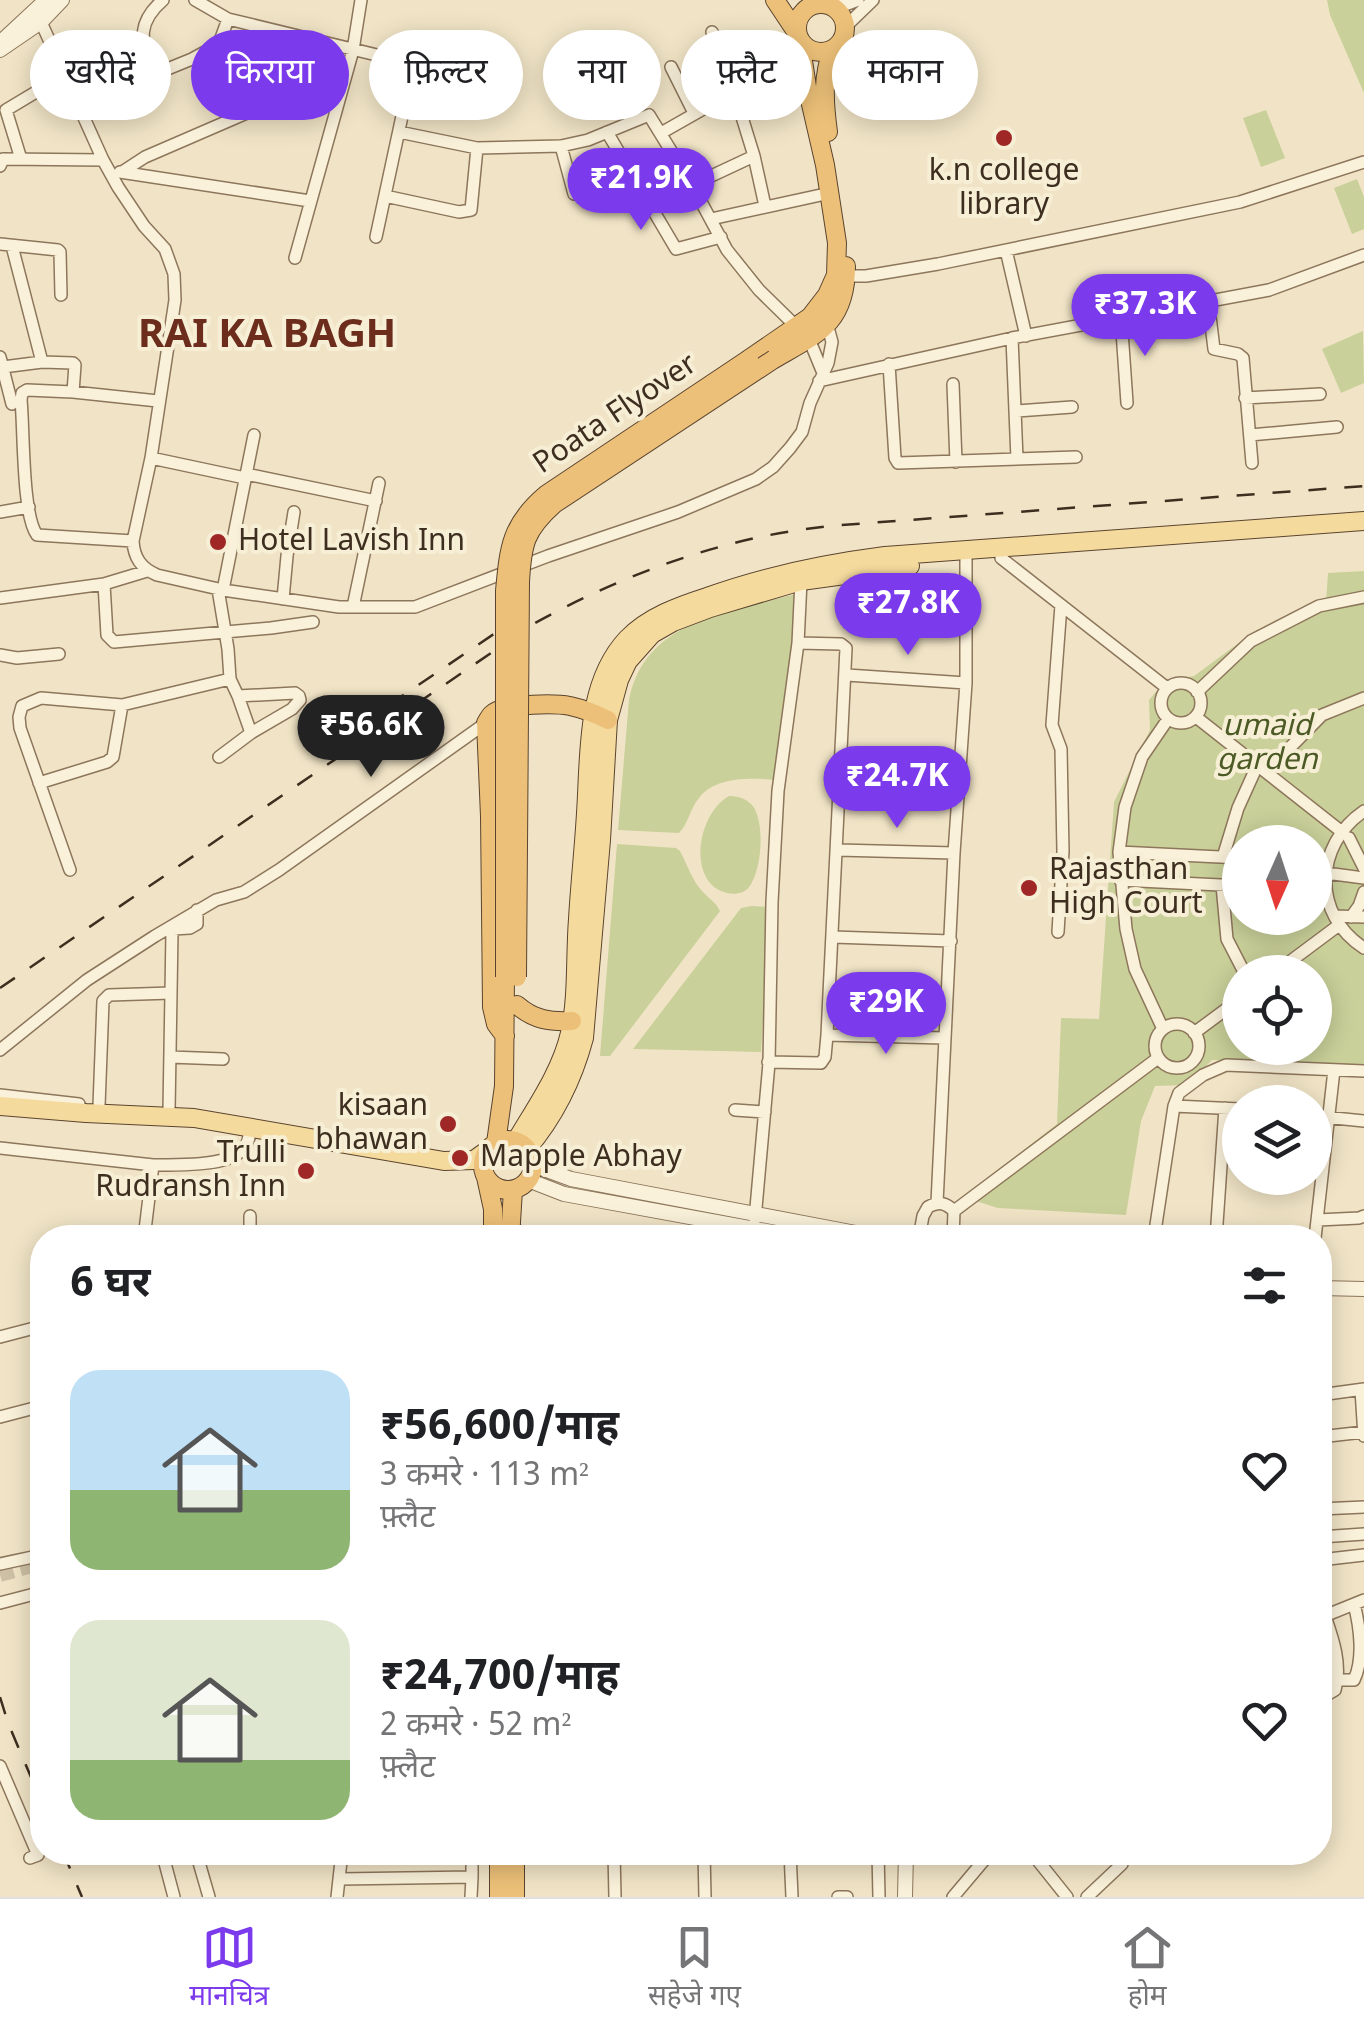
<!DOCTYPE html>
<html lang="hi">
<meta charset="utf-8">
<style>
:root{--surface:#fff;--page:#f2f2f2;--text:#202124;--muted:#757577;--line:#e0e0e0;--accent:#7c3aed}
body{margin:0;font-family:Georgia,"Noto Sans Devanagari",serif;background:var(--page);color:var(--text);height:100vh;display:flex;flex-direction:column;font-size:38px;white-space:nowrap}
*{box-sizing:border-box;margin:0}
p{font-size:32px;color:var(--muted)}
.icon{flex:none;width:55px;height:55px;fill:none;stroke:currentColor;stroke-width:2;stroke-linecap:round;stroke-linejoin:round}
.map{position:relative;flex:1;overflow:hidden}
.panel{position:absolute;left:30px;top:1225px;width:1302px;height:640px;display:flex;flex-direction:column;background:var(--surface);border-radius:40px;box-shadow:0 5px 25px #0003}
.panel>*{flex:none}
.top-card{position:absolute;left:30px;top:30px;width:1305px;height:90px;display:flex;gap:20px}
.needle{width:65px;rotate:183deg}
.controls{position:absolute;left:1222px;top:825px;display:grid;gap:20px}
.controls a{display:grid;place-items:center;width:110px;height:110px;border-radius:50%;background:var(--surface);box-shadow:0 5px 25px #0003;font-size:50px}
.price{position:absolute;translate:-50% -85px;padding:0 22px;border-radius:35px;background:var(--accent);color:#fff;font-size:32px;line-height:65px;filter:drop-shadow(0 2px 5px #0008)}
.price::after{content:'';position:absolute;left:50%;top:60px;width:30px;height:22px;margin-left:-15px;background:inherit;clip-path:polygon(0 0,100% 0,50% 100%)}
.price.current{background:#222;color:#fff}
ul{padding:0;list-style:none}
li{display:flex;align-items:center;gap:30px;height:250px;padding:0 40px}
li span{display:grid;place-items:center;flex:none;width:280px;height:200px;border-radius:30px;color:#555}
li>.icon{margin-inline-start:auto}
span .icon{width:120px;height:120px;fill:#fffc;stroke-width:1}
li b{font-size:42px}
h2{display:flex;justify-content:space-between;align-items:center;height:120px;padding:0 40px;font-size:42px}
.pill{padding:0 35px;border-radius:45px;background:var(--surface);box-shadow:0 5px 25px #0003;font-size:35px;line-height:90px}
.pill.current{background:var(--accent);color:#fff}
.tab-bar{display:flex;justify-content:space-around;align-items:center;height:140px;border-top:2px solid var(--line);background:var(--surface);font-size:28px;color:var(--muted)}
.tab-bar a{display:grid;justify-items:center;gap:5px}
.tab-bar .current{color:var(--accent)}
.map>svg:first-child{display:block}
.green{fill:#c9d099;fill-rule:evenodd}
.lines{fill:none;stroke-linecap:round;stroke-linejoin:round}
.tertiary-tunnel{stroke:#cdc0a5;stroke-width:14;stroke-dasharray:14 7;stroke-linecap:butt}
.minor-casing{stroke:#8d765b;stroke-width:14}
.tertiary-casing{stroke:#8d765b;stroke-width:16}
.primary-casing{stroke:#5b442f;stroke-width:20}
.trunk-casing{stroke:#5b442f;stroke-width:20}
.minor{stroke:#faf1da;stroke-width:11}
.tertiary{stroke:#faf1da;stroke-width:14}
.primary{stroke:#f5da9d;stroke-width:18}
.trunk{stroke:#ecc078;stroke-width:18}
.rail{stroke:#3d2e1f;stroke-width:2.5;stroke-dasharray:18 18;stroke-linecap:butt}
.trunk-bridge-casing{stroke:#5b442f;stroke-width:20;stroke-linecap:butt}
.trunk-bridge{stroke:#ecc078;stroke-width:18}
.poi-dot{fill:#9f2827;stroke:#f7eed6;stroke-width:4}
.labels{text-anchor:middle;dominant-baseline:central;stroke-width:8;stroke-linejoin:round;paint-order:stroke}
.poi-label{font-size:30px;fill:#3d2e1f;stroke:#f7eed6;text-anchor:start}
.street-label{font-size:30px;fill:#3d2e1f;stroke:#f7eed6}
.park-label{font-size:30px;font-style:italic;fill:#4c5a25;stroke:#f7eed6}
.district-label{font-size:40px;font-weight:bold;fill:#6c2d1c;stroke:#f7eed6}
</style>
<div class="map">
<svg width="1364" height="1897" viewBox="0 0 1364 1897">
<rect width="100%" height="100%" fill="#f1e4c6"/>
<path class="green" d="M1327,0H1364V93L1330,15Z
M1266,110L1285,158L1261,167L1243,118Z
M1357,179L1364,197V229L1352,234L1334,188Z
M1363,331L1364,383L1341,393L1322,349Z
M1364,571V1066L1212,1060L1187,1085L1155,1086L1141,1121L1126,1215L998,1208L963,1197L1057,1124L1061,1018L1099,1019L1114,802L1150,730L1149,700L1165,681L1194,676L1255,631L1326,603L1328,573ZM1240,842H1315V918H1240ZM1240,972H1315V1048H1240Z
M799,593L776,780C752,778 716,776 699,798C690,808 689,823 679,833L618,830L629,700C645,618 732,612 799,593Z
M729,796C737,796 745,798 751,804C766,819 762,871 749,887C741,898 722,894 713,886C689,864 702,811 729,796Z
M617,844L676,848L680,851C687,864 692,880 702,891C709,899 716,902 720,911L610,1056H600Z
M752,906L770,907L761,1052L633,1049L741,908Z"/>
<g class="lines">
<path class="tertiary-tunnel" d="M0,1575L42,1563"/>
<g class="minor-casing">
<path id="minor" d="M195,0L228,19L476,79
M827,4L845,5L858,0
M41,22L103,160L118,187L144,226L165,249L174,274L175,300L151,458L133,541C134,558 141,568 157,575L223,590L339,607H415L548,556L678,512L756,479L773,467L790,448L802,432L810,403L828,363L832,342L826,320
M845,27L873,0
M712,32L742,87
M671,67L694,113
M152,76C143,43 134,25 163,0
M734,91L754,156L765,206
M79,105L192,59L214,47L220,41L228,19
M399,132L477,148L561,146L588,140L649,115L692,185L727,250L759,290L809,339L823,373
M607,132L676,249L721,237
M661,133L742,87L801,57
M561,146L574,194
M21,159L6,110L66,74
M0,166L3,159L103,160
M120,172L310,201
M122,172L145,157L249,112L265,102L275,91L290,35
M692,185L754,156
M385,196L459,212L471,210L477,148
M711,219L830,193
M376,237L413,65
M0,244L58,250L60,252L61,295
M12,246L42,362
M1006,250L1026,336
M295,258L353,50L361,0
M840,276H866L938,264L1240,202L1364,162
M1208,300L1214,349L1238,354L1243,358L1252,463
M1121,317L1127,403
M1012,338L1017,459
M0,357L12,404
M889,364L895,458L898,463L1076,457
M3,367L42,362L73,363L75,365L73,392
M819,381L1012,338L1269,290L1364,255
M953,384L956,462
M1245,398L1320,394
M1017,411L1072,407
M1250,435L1337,427
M151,458L245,478
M246,474L376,501
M0,512L29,507
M133,541L37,535C22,515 24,430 21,400L22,393L27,390L73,392L158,401
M1001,558L1167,688
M104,584L107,635L114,642L271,628L313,622
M218,589L228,649L230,679L238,696L295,693L299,696L300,700L292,709L251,733L219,757
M223,590L254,435
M0,598L104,584L147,571
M283,599L287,556L294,512
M353,607L379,483
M0,655L17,658L59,654
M847,675L966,683
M1161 703a20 20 0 1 1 40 0a20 20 0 1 1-40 0Z
M1197,692L1251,641L1319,606L1364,597
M238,696L251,733
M1196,717L1342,832
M1266,772L1322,715L1364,698
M39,783L107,762L113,757L122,705
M1364,811C1314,845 1312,915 1364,948
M1349,838L1364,868
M838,850L954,853
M1119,852L1240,858
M1223,857L1238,808L1257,766
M70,870L20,728L19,717L22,706L41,698L122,705L230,679
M1326,873L1364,878
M1120,880L1240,886
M1222,885L1227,939L1244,972
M1335,916L1364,917
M1351,917L1359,906L1364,892
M1058,932L1063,851L1061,749L1052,725L1061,605
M833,937L951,941
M1276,972L1339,925
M1155 1046a22 22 0 1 1 44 0a22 22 0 1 1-44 0Z
M1163,1029L1135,969L1126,929L1119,852L1125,807L1142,757L1168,719
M1194,1033L1240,999
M827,1035L945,1038
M0,1050L87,980L155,936L216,900L244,892L279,870L486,723
M170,1057L223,1059
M768,1062L821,1063L825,1057L827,1035L846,648L841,644L798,643
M0,1095L79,1104
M99,1106L103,1001L109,995L171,993L172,931L173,929L190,928L197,924V910
M1174,1106L1240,1109
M169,1110L171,993
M735,1110L765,1112
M1315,1116L1364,1121
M0,1148L153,1165
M937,1203L954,853L966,683V552
M954,1211L1158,1058
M755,1219L769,1063L772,902L778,791L798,643L801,581
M1318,1220L1359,1218L1364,1216
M510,1230L556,1238
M144,1238L153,1165C182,1164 256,1171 249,1126
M250,1238V1216
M919,1238L923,1216L928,1207C939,1201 946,1203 954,1211L953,1238
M1154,1238L1174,1106L1179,1093L1203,1075L1226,1065L1364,1071
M1216,1238L1225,1108
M1315,1238L1334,1070
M0,1337L42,1326
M1361,1390L1364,1436
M1320,1395L1364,1389
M0,1417L42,1406
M1320,1437L1364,1432
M1320,1509L1364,1507
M1320,1537L1364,1534
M1320,1560L1364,1555
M0,1564L42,1555
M0,1603L42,1592
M1322,1617L1364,1600
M1338,1680H1354C1364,1659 1360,1627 1354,1604
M41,1699L42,1698
M1320,1704L1323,1697L1335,1690C1342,1665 1333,1639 1325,1616
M0,1766L38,1855L30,1858
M162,1852L174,1897
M196,1852L209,1897
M614,1852L615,1897
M704,1852L705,1897
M790,1852L792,1897
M878,1852L879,1897
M1031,1852L1067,1897
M1063,1854L1064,1852
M472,1877V1852
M340,1879L472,1877L471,1897
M337,1897L342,1852
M838,1897H847
M953,1897L991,1852
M1087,1897L1122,1864L1123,1852"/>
</g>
<g class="tertiary-casing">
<path id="tertiary" d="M4,39L46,0
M0,50L41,22L62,0
M533,1165L571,1179L882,1238
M528,1180L564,1194L805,1238
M1320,1288L1364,1289
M905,1897L906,1852"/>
</g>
<g class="primary-casing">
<path id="primary" d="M0,1106L86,1113L194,1118L444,1161L474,1160L488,1150
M516,1141C536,1107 561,1072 570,1033C578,996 575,957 578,919C580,884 584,848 586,813C590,756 585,684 627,639C648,617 679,606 707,597C765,576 823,564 885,556L1364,521
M527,1149C555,1116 573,1079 584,1038L601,840L608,720L619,680L628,661L652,634L673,622L710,608L801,581L910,566"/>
</g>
<g class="trunk-casing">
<path id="trunk" d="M775,0L797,33
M797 28a24 24 0 1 1 48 0a24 24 0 1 1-48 0Z
M828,132C824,102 822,76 833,49
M749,359L810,317L827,295L836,275L837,243L825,165L807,87L800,41
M774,359C817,334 846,324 846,266
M517,1005C534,1020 550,1022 572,1021
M505,1036L496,1024L492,1007L490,816L486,723C490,717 490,714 497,711C511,704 554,703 570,706C584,709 596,714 608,720
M483 1165a25 25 0 1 1 50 0a25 25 0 1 1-50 0Z
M496,1143L504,1086L505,977
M486,1177L493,1209V1238
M510,1238L513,1190
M515,1852V1897
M499,1897V1852"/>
</g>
<use href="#minor" class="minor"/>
<use href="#tertiary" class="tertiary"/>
<use href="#primary" class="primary"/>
<use href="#trunk" class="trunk"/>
<path class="rail" d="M359,725L525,613
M0,988L535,623C606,584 681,554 760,537C783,532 806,529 829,526L1364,486
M0,1697L8,1723L42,1803
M63,1852L82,1897"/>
<g class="trunk-bridge-casing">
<path id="trunk-bridge" d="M505,977V591C509,547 511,524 547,494L749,359
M517,977L520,582C522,544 525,530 554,504L774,359"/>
</g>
<use href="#trunk-bridge" class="trunk-bridge"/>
</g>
<g class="poi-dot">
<circle cx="1004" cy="138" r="10"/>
<circle cx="218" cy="542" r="10"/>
<circle cx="1029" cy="888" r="10"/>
<circle cx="448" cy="1124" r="10"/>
<circle cx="460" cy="1158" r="10"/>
<circle cx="306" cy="1171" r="10"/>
</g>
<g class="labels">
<g class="poi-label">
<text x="1004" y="172" text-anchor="middle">k.n college<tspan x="1004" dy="34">library</tspan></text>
<text x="238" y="542">Hotel Lavish Inn</text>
<text x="1049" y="871">Rajasthan<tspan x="1049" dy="34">High Court</tspan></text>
<text x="428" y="1107" text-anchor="end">kisaan<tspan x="428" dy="34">bhawan</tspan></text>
<text x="286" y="1154" text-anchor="end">Trulli<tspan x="286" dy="34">Rudransh Inn</tspan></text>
<text x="480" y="1158">Mapple Abhay</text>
</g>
<g class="street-label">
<text transform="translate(616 415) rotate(-34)">Poata Flyover</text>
</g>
<g class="park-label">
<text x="1267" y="727">umaid<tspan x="1267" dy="34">garden</tspan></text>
</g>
<g class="district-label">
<text x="267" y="337">RAI KA BAGH</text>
</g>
</g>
</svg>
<div class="controls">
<a><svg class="needle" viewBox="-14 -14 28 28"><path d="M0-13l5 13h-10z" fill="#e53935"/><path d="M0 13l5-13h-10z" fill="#757577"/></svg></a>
<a><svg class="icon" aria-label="locate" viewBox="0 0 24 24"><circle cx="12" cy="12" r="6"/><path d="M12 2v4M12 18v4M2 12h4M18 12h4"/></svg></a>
<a><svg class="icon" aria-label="layers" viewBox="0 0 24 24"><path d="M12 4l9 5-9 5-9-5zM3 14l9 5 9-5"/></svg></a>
</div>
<b class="price" style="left:641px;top:233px">₹21.9K</b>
<b class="price" style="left:1145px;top:359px">₹37.3K</b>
<b class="price" style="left:908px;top:658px">₹27.8K</b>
<b class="price current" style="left:371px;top:780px">₹56.6K</b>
<b class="price" style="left:897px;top:831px">₹24.7K</b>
<b class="price" style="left:886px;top:1057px">₹29K</b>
<div class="top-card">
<a class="pill">खरीदें</a>
<a class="pill current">किराया</a>
<a class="pill">फ़िल्टर</a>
<a class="pill">नया</a>
<a class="pill">फ़्लैट</a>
<a class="pill">मकान</a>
</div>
<section class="panel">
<h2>6 घर<svg class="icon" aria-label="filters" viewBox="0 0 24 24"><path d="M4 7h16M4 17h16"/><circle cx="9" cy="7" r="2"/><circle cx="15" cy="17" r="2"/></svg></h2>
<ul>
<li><span style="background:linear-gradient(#bfe0f5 60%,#8fb573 0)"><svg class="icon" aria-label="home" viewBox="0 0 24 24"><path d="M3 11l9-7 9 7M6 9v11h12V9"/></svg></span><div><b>₹56,600/माह</b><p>3 कमरे · 113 m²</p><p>फ़्लैट</p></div><svg class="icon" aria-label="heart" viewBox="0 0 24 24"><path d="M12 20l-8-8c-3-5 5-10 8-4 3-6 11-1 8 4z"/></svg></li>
<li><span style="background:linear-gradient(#dfe7d0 70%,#8fb573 0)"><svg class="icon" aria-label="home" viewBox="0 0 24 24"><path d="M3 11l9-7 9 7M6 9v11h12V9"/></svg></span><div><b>₹24,700/माह</b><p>2 कमरे · 52 m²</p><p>फ़्लैट</p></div><svg class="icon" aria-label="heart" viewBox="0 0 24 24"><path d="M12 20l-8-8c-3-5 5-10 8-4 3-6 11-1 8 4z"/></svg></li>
</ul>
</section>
</div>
<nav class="tab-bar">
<a class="current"><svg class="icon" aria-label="map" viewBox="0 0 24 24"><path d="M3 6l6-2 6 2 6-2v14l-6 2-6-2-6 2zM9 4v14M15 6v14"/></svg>मानचित्र</a>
<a><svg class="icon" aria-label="saved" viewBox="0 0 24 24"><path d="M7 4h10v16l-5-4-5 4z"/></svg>सहेजे गए</a>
<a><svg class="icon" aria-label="home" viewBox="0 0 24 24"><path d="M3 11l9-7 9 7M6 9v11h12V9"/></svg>होम</a>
</nav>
